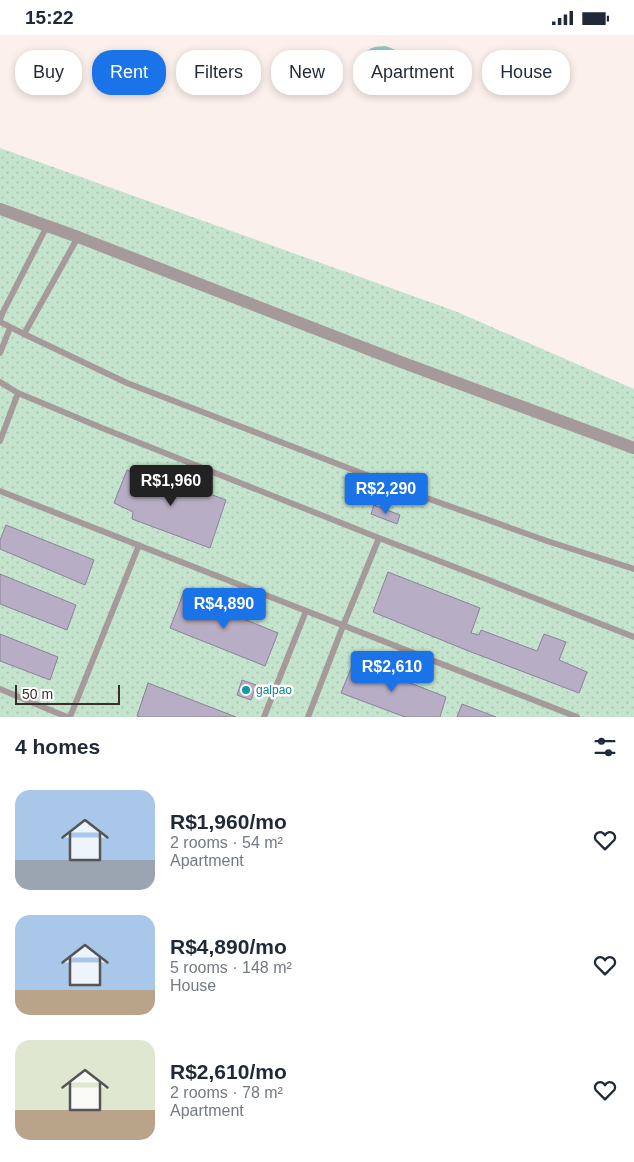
<!DOCTYPE html>
<meta charset="utf-8">
<style>
:root{--surface:#fff;--page:#f2f2f3;--text:#1f2937;--muted:#747a83;--accent:#1a73e8}
body{margin:0;font-family:Arial,sans-serif;background:var(--page);color:var(--text);height:100vh;display:flex;flex-direction:column;font-size:19px;white-space:nowrap}
*{box-sizing:border-box;margin:0}
p{font-size:16px;color:var(--muted)}
.icon{flex:none;width:28px;height:28px;fill:none;stroke:currentColor;stroke-width:2;stroke-linecap:round;stroke-linejoin:round}
.map{position:relative;height:682px;overflow:hidden}
.details{display:flex;flex-direction:column;background:var(--surface);flex:1}
.details>*{flex:none}
.hud{position:absolute;left:15px;top:15px;width:605px;height:45px;display:flex;gap:10px}
.scale{position:absolute;left:15px;bottom:12px;width:105px;box-sizing:border-box;padding-left:5px;border:2px solid #3a2f2b;border-top:0;font-size:14px;line-height:18px;white-space:nowrap;color:#3a2f2b;-webkit-text-stroke:4px #fff;paint-order:stroke}
.price{position:absolute;translate:-50% -42px;padding:0 11px;border-radius:5px;background:var(--accent);color:#fff;font-size:16px;line-height:32px;filter:drop-shadow(0 1px 2px #0008)}
.price::after{content:'';position:absolute;left:50%;top:30px;width:15px;height:11px;margin-left:-8px;background:inherit;clip-path:polygon(0 0,100% 0,50% 100%)}
.price.current{background:#222;color:#fff}
ul{padding:0;list-style:none}
li{display:flex;align-items:center;gap:15px;height:125px;padding:0 15px}
li span{display:grid;place-items:center;flex:none;width:140px;height:100px;border-radius:15px;color:#555}
li>.icon{margin-inline-start:auto}
span .icon{width:60px;height:60px;fill:#fffc;stroke-width:1}
li b{font-size:21px}
h2{display:flex;justify-content:space-between;align-items:center;height:60px;padding:0 15px;font-size:21px}
.pill{padding:0 18px;border-radius:20px;background:var(--surface);box-shadow:0 2px 8px #0003;font-size:18px;line-height:45px}
.pill.current{background:var(--accent);color:#fff}
.status{display:flex;justify-content:space-between;align-items:center;height:35px;padding:0 25px;background:var(--surface);direction:ltr}
.status svg{height:14px;fill:currentColor}
.map>svg:first-child{display:block}
.park{fill:url(#park-dots)}
.water{fill:#95c7c8}
.building{fill:#b7adc4;stroke:#8c8298}
.lines{fill:none;stroke-linecap:round;stroke-linejoin:round}
.service{stroke:#a69999;stroke-width:6}
.tertiary{stroke:#a69999;stroke-width:12}
.culture-dot{fill:#0f9aa8;stroke:#fff;stroke-width:2}
.labels{text-anchor:middle;dominant-baseline:central;stroke-width:5;stroke-linejoin:round;paint-order:stroke}
.culture-label{font-size:12px;fill:#0d838f;stroke:#fff;text-anchor:start}
</style>
<div class="status"><b>15:22</b><svg viewBox="0 0 49 12"><path d="M0 12V9h3v3zM5 12V6h3v6zM10 12V3h3v9zM15 12V0h3v12zM26 1h20v11H26zM47 4h2v5h-2z"/></svg></div>
<div class="map">
<svg width="634" height="682" viewBox="0 0 634 682">
<defs>
<pattern id="park-dots" width="8" height="8" patternUnits="userSpaceOnUse" patternTransform="scale(1.25)"><rect width="8" height="8" fill="#c4e4ce"/><path d="M2 2h.1M6 6h.1" fill="none" stroke="#a9c4b1" stroke-width="1.8" stroke-linecap="round"/></pattern>
</defs>
<rect width="100%" height="100%" fill="#fcf0ec"/>
<path class="park" d="M0,113L455,276L634,354V682H0Z"/>
<path class="water" d="M385,11C403,16 414,31 404,49C395,63 374,63 363,51C354,41 358,21 370,14C374,11 379,12 385,11Z"/>
<path class="building" d="M127,435L147,442L148,436L226,465L210,513L132,484L133,477L114,468Z
M374,470L400,480L397,489L371,479Z
M6,490L94,525L85,550L0,514V505Z
M388,537L480,573L471,598L479,600L481,595L537,616L544,599L566,607L559,625L587,637L579,658L466,615L373,577Z
M0,539L76,570L67,595L0,569Z
M183,559L278,598L265,631L170,593Z
M0,599L58,622L50,645L0,626Z
M354,626L446,662L440,682H405L341,658Z
M242,645L256,650L251,665L237,660Z
M148,648L236,682H140L137,681Z
M462,669L496,682H457Z"/>
<g class="lines">
<path class="service" d="M0,285L3,277L47,191
M0,287L24,299L78,202
M24,299L127,348L421,461L547,506L634,534
M0,318L10,293
M0,347L18,358L102,393L379,503L486,544L634,602
M0,406L18,358
M0,456L577,682
M0,654L67,682
M70,682L139,510
M264,682L306,576
M308,682L343,591L379,503"/>
<path class="tertiary" d="M0,174L78,202L401,327L634,413"/>
</g>
<circle class="culture-dot" cx="246" cy="655" r="5"/>
<g class="labels">
<g class="culture-label">
<text x="256" y="655">galpao</text>
</g>
</g>
</svg>
<div class="scale">50 m</div>
<b class="price current" style="left:171px;top:472px">R$1,960</b>
<b class="price" style="left:386px;top:480px">R$2,290</b>
<b class="price" style="left:224px;top:595px">R$4,890</b>
<b class="price" style="left:392px;top:658px">R$2,610</b>
<div class="hud">
<a class="pill">Buy</a>
<a class="pill current">Rent</a>
<a class="pill">Filters</a>
<a class="pill">New</a>
<a class="pill">Apartment</a>
<a class="pill">House</a>
</div>
</div>
<section class="details">
<h2>4 homes<svg class="icon" aria-label="filters" viewBox="0 0 24 24"><path d="M4 7h16M4 17h16"/><circle cx="9" cy="7" r="2"/><circle cx="15" cy="17" r="2"/></svg></h2>
<ul>
<li><span style="background:linear-gradient(#a9c7e8 70%,#9aa5b1 0)"><svg class="icon" aria-label="home" viewBox="0 0 24 24"><path d="M3 11l9-7 9 7M6 9v11h12V9"/></svg></span><div><b>R$1,960/mo</b><p>2 rooms · 54 m²</p><p>Apartment</p></div><svg class="icon" aria-label="heart" viewBox="0 0 24 24"><path d="M12 20l-8-8c-3-5 5-10 8-4 3-6 11-1 8 4z"/></svg></li>
<li><span style="background:linear-gradient(#a9c7e8 75%,#b9a48a 0)"><svg class="icon" aria-label="home" viewBox="0 0 24 24"><path d="M3 11l9-7 9 7M6 9v11h12V9"/></svg></span><div><b>R$4,890/mo</b><p>5 rooms · 148 m²</p><p>House</p></div><svg class="icon" aria-label="heart" viewBox="0 0 24 24"><path d="M12 20l-8-8c-3-5 5-10 8-4 3-6 11-1 8 4z"/></svg></li>
<li><span style="background:linear-gradient(#dfe7d0 70%,#b9a48a 0)"><svg class="icon" aria-label="home" viewBox="0 0 24 24"><path d="M3 11l9-7 9 7M6 9v11h12V9"/></svg></span><div><b>R$2,610/mo</b><p>2 rooms · 78 m²</p><p>Apartment</p></div><svg class="icon" aria-label="heart" viewBox="0 0 24 24"><path d="M12 20l-8-8c-3-5 5-10 8-4 3-6 11-1 8 4z"/></svg></li>
</ul>
</section>
